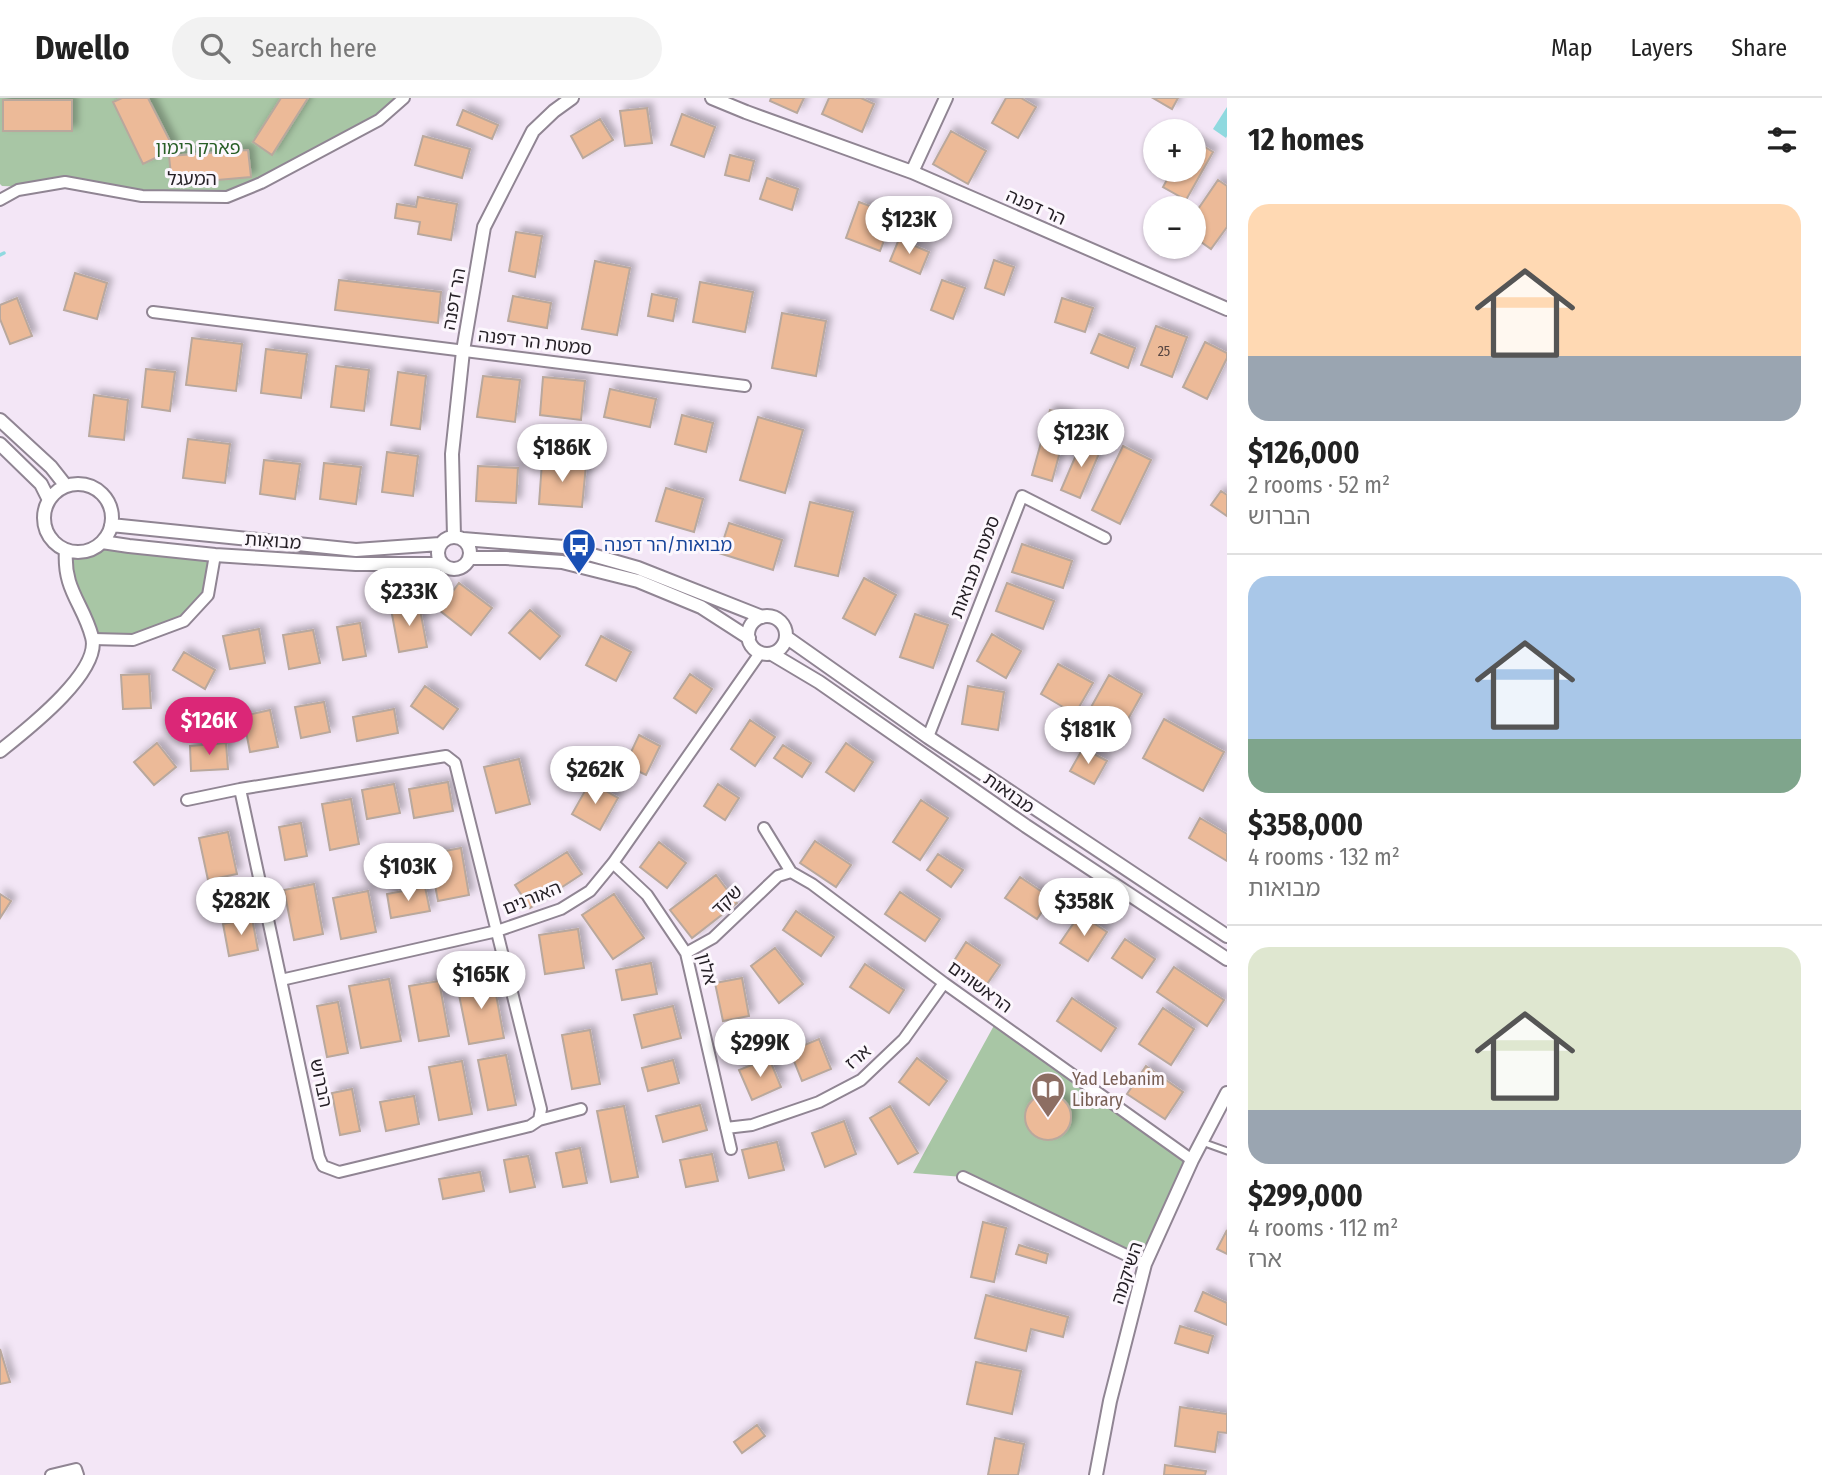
<!DOCTYPE html>
<meta charset="utf-8">
<style>
:root{--surface:#fff;--page:#f2f2f2;--text:#222;--muted:#767676;--line:#e0e0e0;--accent:#db2777}
body{margin:0;font-family:"Fira Sans Condensed","Noto Sans Hebrew",sans-serif;background:var(--page);color:var(--text);height:100vh;display:flex;flex-direction:column;font-size:26px;white-space:nowrap}
*{box-sizing:border-box;margin:0}
p{font-size:23px;color:var(--muted)}
.icon{flex:none;width:38px;height:38px;fill:none;stroke:currentColor;stroke-width:2;stroke-linecap:round;stroke-linejoin:round}
.map{position:relative;flex:1;overflow:hidden}
.drawer{display:flex;flex-direction:column;background:var(--surface);width:595px}
.drawer>*{flex:none}
.buttons{position:absolute;left:1143px;top:21px;display:grid;gap:14px}
.buttons a{display:grid;place-items:center;width:63px;height:63px;border-radius:50%;background:var(--surface);box-shadow:0 2px 5px #0004;font-size:35px}
.price{position:absolute;translate:-50% -60px;padding:0 16px;border-radius:24px;background:#fff;color:#222;font-size:23px;line-height:46px;filter:drop-shadow(0 2px 4px #0008)}
.price::after{content:'';position:absolute;left:50%;top:42px;width:21px;height:16px;margin-left:-10px;background:inherit;clip-path:polygon(0 0,100% 0,50% 100%)}
.price.active{background:var(--accent);color:#fff}
ul{padding:0;list-style:none}
li{display:grid;align-content:center;gap:14px;height:371px;padding:0 21px}
li+li{border-top:2px solid var(--line)}
li span{display:grid;place-items:center;height:217px;border-radius:21px;color:#555}
li>.icon{margin-inline-start:auto}
span .icon{width:126px;height:126px;fill:#fffc;stroke-width:1}
li b{font-size:30px}
h2{display:flex;justify-content:space-between;align-items:center;height:84px;padding:0 21px;font-size:30px}
header{display:flex;align-items:center;gap:42px;box-sizing:border-box;height:98px;padding:0 35px;background:var(--surface);border-bottom:2px solid var(--line)}
header strong{font-size:33px}
nav{display:flex;gap:38px;margin-inline-start:auto;font-size:24px}
.search{width:490px;height:63px;background:var(--page);display:flex;align-items:center;gap:18px;box-sizing:border-box;padding:0 24px;border-radius:38px;color:var(--muted);font-size:26px}
main{display:flex;flex:1;min-height:0}
.map>svg:first-child{display:block}
.green{fill:#a8c6a5}
.water{fill:#8fd9df}
.lines{fill:none;stroke-linecap:round;stroke-linejoin:round}
.stream{stroke:#8fd9df;stroke-width:3.5}
.building{fill:#ecba98;stroke:#b9a89d;stroke-width:2;filter:url(#shadow)}
.service-casing{stroke:#908593;stroke-width:9}
.minor-casing{stroke:#908593;stroke-width:14}
.tertiary-casing{stroke:#908593;stroke-width:16}
.service{stroke:#fff;stroke-width:5}
.minor{stroke:#fff;stroke-width:10}
.tertiary{stroke:#fff;stroke-width:12}
.labels{text-anchor:middle;dominant-baseline:central;stroke-width:6;stroke-linejoin:round;paint-order:stroke}
.number-label{font-size:14px;fill:#574642}
.park-label{font-size:18px;fill:#285e26;stroke:#fcf7fd}
.street-label{font-size:18px;fill:#252026;stroke:#fcf7fd}
.transit-label{font-size:18px;fill:#164399;stroke:#fcf7fd;text-anchor:start}
.education-label{font-size:18px;fill:#785e54;stroke:#fcf7fd;text-anchor:start}
</style>
<header>
<strong>Dwello</strong>
<div class="search"><svg class="icon" aria-label="search" viewBox="0 0 24 24"><circle cx="10" cy="10" r="6"/><path d="M15 15l6 6"/></svg>Search here</div>
<nav><a>Map</a><a>Layers</a><a>Share</a></nav>
</header>
<main>
<div class="map">
<svg width="1227" height="1377" viewBox="0 0 1227 1377">
<defs>
<filter id="shadow"><feDropShadow dx="5" dy="-5" stdDeviation="3.5" flood-color="#0004"/></filter>
</defs>
<rect width="100%" height="100%" fill="#f3e6f6"/>
<path class="green" d="M0,0H397L379,22L227,99L108,92L2,88L0,86Z
M102,444L215,457L208,497L184,523L133,542L93,541L68,483L66,452C83,454 88,454 102,444Z
M997,922L1192,1062L1145,1166L963,1079L913,1075Z"/>
<path class="water" d="M1227,9V38L1226,40L1213,31Z"/>
<g class="lines">
<path class="stream" d="M0,157L4,155"/>
</g>
<path class="building" d="M122,0H148L174,51L143,66L113,4Z
M281,0H308L272,57L253,44Z
M771,0H804L797,15L770,3Z
M829,0H861L874,6L862,34L822,16Z
M1006,0H1021L1036,9L1018,40L992,25Z
M1153,0H1178L1172,11Z
M3,2H72V33H3Z
M647,10L652,45L625,48L620,13Z
M463,12L498,27L492,41L457,27Z
M682,16L715,29L704,59L671,47Z
M600,21L613,42L583,60L571,38Z
M951,33L986,53L968,86L933,66Z
M423,38L470,51L462,80L415,67Z
M1194,42L1213,54L1186,102L1163,89L1172,72H1194Z
M248,52L251,79L172,86L169,58Z
M730,57L754,63L749,83L725,77Z
M767,80L798,91L792,112L760,101Z
M1218,82L1227,88V129L1211,151L1194,139V117Z
M418,99L457,106L451,142L418,136L420,124L395,120L397,106L416,109Z
M859,104L894,117L880,153L846,140Z
M516,134L542,138L535,179L509,173Z
M899,141L929,154L920,176L890,163Z
M994,162L1014,169L1004,197L985,190Z
M595,163L630,170L617,237L582,231Z
M75,175L107,185L97,221L64,212Z
M339,182L441,194L438,225L335,212Z
M942,182L965,190L953,221L931,212Z
M700,184L753,194L745,234L693,224Z
M652,196L677,201L673,223L648,218Z
M513,198L551,205L547,230L508,223Z
M17,200L32,238L10,246L0,221V207Z
M1062,200L1093,210L1085,234L1055,224Z
M782,215L826,223L816,278L772,270Z
M1156,228L1187,239L1172,279L1141,267Z
M1099,236L1135,250L1128,270L1091,255Z
M192,240L242,246L236,293L186,287Z
M1205,244L1227,255V260L1207,301L1183,289Z
M266,251L307,256L301,300L261,295Z
M336,268L369,272L364,313L331,309Z
M146,271L175,274L170,313L142,309Z
M398,274L426,278L420,331L391,327Z
M483,278L520,282L515,324L477,319Z
M543,279L585,283L581,322L540,317Z
M610,291L656,301L650,329L604,319Z
M94,297L128,302L124,342L89,338Z
M1050,312L1070,317L1052,383L1032,377Z
M682,317L713,325L706,354L675,346Z
M758,319L803,332L785,395L740,382Z
M188,341L230,346L225,385L183,380Z
M1082,343L1101,351L1080,400L1061,392Z
M1123,348L1151,362L1120,426L1092,412Z
M387,354L418,358L413,398L382,394Z
M264,362L300,366L295,401L260,396Z
M542,364L586,367L582,409L539,406Z
M324,365L361,369L356,406L320,401Z
M478,368L518,370L516,405L476,403Z
M666,390L703,401L694,434L656,423Z
M1221,393L1227,397V418L1211,407Z
M810,404L853,414L838,478L795,468Z
M729,425L782,442L773,472L719,455Z
M1022,446L1072,463L1063,490L1012,474Z
M864,480L896,497L875,537L843,520Z
M459,485L492,510L471,537L439,512Z
M1007,485L1054,503L1043,531L996,513Z
M419,506L427,549L399,554L391,511Z
M530,512L560,538L540,561L509,535Z
M915,516L948,527L933,570L900,559Z
M360,525L366,558L343,562L337,529Z
M259,531L265,565L230,571L223,538Z
M313,532L320,565L289,571L283,537Z
M992,536L1021,553L1006,580L977,563Z
M601,538L631,554L616,583L586,567Z
M184,554L215,572L205,591L173,572Z
M1058,566L1093,585L1075,616L1041,596Z
M149,576L151,610L123,611L121,577Z
M690,576L712,591L696,615L674,600Z
M1109,577L1142,596L1118,639L1085,620Z
M425,588L458,611L443,631L411,608Z
M968,588L1004,594L998,632L962,626Z
M324,604L330,634L301,640L295,609Z
M394,611L398,635L357,643L353,619Z
M270,612L278,649L250,654L243,618Z
M1164,621L1224,654L1203,693L1143,660Z
M750,622L775,639L755,668L731,651Z
M639,637L660,648L646,677L625,667Z
M157,645L176,669L154,687L134,664Z
M226,645L228,671L191,673L190,648Z
M846,645L873,664L854,693L826,674Z
M783,647L811,665L802,679L774,660Z
M1083,650L1107,663L1094,686L1070,673Z
M519,661L530,706L496,715L484,669Z
M448,684L453,713L414,720L409,691Z
M590,684L618,700L600,732L572,716Z
M394,686L400,715L367,721L362,692Z
M718,686L739,700L725,722L704,708Z
M351,701L359,746L330,752L322,706Z
M921,702L948,720L920,762L893,744Z
M1200,720L1227,736V763L1189,740Z
M301,725L307,758L285,762L279,729Z
M228,734L237,776L208,782L199,740Z
M815,743L851,767L836,789L800,765Z
M659,744L686,765L667,790L640,769Z
M461,750L469,797L438,803L429,756Z
M567,754L582,776L530,810L515,787Z
M938,756L963,772L951,789L927,772Z
M716,777L737,805L692,840L670,812Z
M1020,779L1051,800L1037,821L1005,800Z
M314,786L323,836L294,842L284,792Z
M425,789L430,813L391,820L387,796Z
M368,793L376,834L341,841L333,800Z
M900,794L940,821L925,843L885,816Z
M0,796L11,803L0,820Z
M614,796L644,840L613,861L582,817Z
M796,813L834,839L821,858L783,832Z
M1080,816L1107,834L1088,863L1060,845Z
M252,820L258,852L229,858L223,826Z
M578,831L584,870L545,876L539,837Z
M1125,841L1155,861L1142,880L1112,860Z
M966,844L1000,867L985,889L952,866Z
M775,850L803,886L779,905L751,868Z
M651,865L657,896L622,902L616,872Z
M865,866L904,892L889,915L850,889Z
M1174,869L1224,902L1207,928L1157,894Z
M493,880L504,940L469,946L457,887Z
M742,880L749,918L723,923L715,885Z
M389,881L401,943L361,950L349,888Z
M439,883L449,938L419,943L409,888Z
M1072,900L1116,930L1101,953L1057,923Z
M338,904L348,955L327,959L317,908Z
M673,908L681,940L642,950L634,917Z
M1163,910L1194,931L1171,967L1139,946Z
M590,932L600,986L572,991L562,937Z
M819,941L831,971L802,983L790,953Z
M506,957L516,1007L488,1012L478,962Z
M769,960L781,989L752,1002L739,972Z
M917,960L947,983L929,1007L899,984Z
M673,962L679,985L648,993L642,970Z
M462,963L472,1016L439,1022L429,969Z
M1146,968L1183,994L1165,1021L1127,996Z
M352,991L360,1033L340,1037L332,995Z
M1025 1019a23 23 0 1 1 46 0a23 23 0 1 1-46 0Z
M414,998L419,1026L386,1033L380,1004Z
M700,1007L707,1032L663,1044L656,1018Z
M624,1008L638,1079L611,1084L597,1013Z
M890,1008L918,1055L898,1066L870,1020Z
M844,1023L856,1056L825,1069L812,1035Z
M777,1044L784,1072L749,1080L742,1052Z
M580,1050L587,1085L563,1089L556,1055Z
M712,1056L718,1083L686,1089L680,1062Z
M528,1058L535,1089L510,1094L504,1062Z
M480,1074L484,1093L443,1101L439,1081Z
M983,1124L1006,1130L994,1184L971,1179Z
M1227,1132V1156L1217,1151Z
M1019,1147L1048,1156L1046,1165L1016,1156Z
M1203,1194L1227,1205V1227L1195,1213Z
M986,1197L1068,1219L1063,1239L1031,1231L1026,1253L975,1240Z
M1180,1228L1213,1238L1208,1255L1175,1245Z
M0,1251L10,1284L0,1286Z
M976,1264L1021,1273L1012,1316L967,1306Z
M1180,1309L1227,1316V1335L1218,1334L1215,1354L1175,1348Z
M757,1327L765,1338L742,1355L734,1344Z
M995,1340L1024,1346L1018,1377H988Z
M1165,1367L1206,1373L1205,1377H1164Z"/>
<g class="lines">
<g class="service-casing">
<path id="service" d="M1202,1044L1227,1053"/>
</g>
<g class="minor-casing">
<path id="minor" d="M0,102L18,92L65,84L142,98L227,99L261,85L379,22L404,0
M153,214L745,288
M93,541L133,542L184,523L208,497L215,457
M928,639L1022,398L1105,440
M240,691L319,1059L323,1068L339,1074L530,1028L539,1022L581,1011
M187,702L240,691L446,658L455,665L541,1011L539,1022
M764,730L791,774L812,786L944,885L1192,1062
M613,765L647,797L686,855L731,1051
M686,855L713,840L778,778L791,774
M281,882L497,833L561,811L590,793L613,765L760,555
M726,1030L752,1027L819,1004L861,982L904,941L944,885
M963,1079L1145,1166
M51,1377L76,1371L78,1377"/>
</g>
<g class="tertiary-casing">
<path id="tertiary" d="M712,0L746,14L912,74L1227,211
M912,74L946,0
M0,322L51,369L66,388
M0,346L41,386L49,402
M44 420a34 34 0 1 1 68 0a34 34 0 1 1-68 0Z
M111,427L356,452L440,446
M454,438L452,356L463,253L484,129L533,33L554,13L572,0
M438 455a16 16 0 1 1 32 0a16 16 0 1 1-32 0Z
M463,441L564,449L638,470L762,519
M102,444L129,448L215,457L356,466H442
M469,460H506L562,464L638,483L701,509L749,540
M748 537a19 19 0 1 1 38 0a19 19 0 1 1-38 0Z
M786,539L928,639L1227,838
M772,556L819,584L1026,728L1227,861
M0,653C25,633 102,574 92,539C83,505 63,492 66,452
M1096,1377L1110,1303L1145,1166L1192,1062L1227,995"/>
</g>
<use href="#service" class="service"/>
<use href="#minor" class="minor"/>
<use href="#tertiary" class="tertiary"/>
</g>
<defs>
<g id="bus-pin" transform="scale(1.75)"><path d="M0 17L-7.5 6A9.5 9.5 0 1 1 7.5 6Z" fill="#1a4fb4" stroke="#fcf7fd"/><path d="M-5-6H5V4H4V6H2V4H-2V6H-4V4H-5ZM-3.5-4V0h7V-4ZM-3.5 1.2v1.5H-2V1.2ZM2 1.2v1.5H3.5V1.2Z" fill="#fff"/></g>
<g id="library-pin" transform="scale(1.75)"><path d="M0 17L-7.5 6A9.5 9.5 0 1 1 7.5 6Z" fill="#8d6e63" stroke="#fcf7fd"/><path d="M-6-4Q-3-5.5-.7-3.5V5Q-3 3-6 4ZM6-4Q3-5.5 .7-3.5V5Q3 3 6 4Z" fill="#fff"/></g>
</defs>
<g fill-rule="evenodd">
<use href="#bus-pin" x="579" y="447"/>
<use href="#library-pin" x="1048" y="991"/>
</g>
<g class="labels">
<g class="number-label">
<text x="1164" y="253">25</text>
</g>
<g class="park-label">
<text x="198" y="50">פארק רימון</text>
</g>
<g class="street-label">
<text x="192" y="81">המעגל</text>
<text transform="translate(1036 109) rotate(24)">הר דפנה</text>
<text transform="translate(454 201) rotate(-80)">הר דפנה</text>
<text transform="translate(535 244) rotate(7)">סמטת הר דפנה</text>
<text transform="translate(273 443) rotate(4)">מבואות</text>
<text transform="translate(975 469) rotate(-69)">סמטת מבואות</text>
<text transform="translate(1009 695) rotate(35)">מבואות</text>
<text transform="translate(532 800) rotate(-22)">האורנים</text>
<text transform="translate(727 802) rotate(-44)">שקד</text>
<text transform="translate(707 871) rotate(75)">אלון</text>
<text transform="translate(980 889) rotate(36)">הראשונים</text>
<text transform="translate(858 959) rotate(-40)">ארז</text>
<text transform="translate(321 985) rotate(78)">הברוש</text>
<text transform="translate(1127 1175) rotate(-72)">השיקמה</text>
</g>
<g class="transit-label">
<text x="604" y="447">מבואות/הר דפנה</text>
</g>
<g class="education-label">
<text x="1072" y="981">Yad Lebanim<tspan x="1072" dy="21">Library</tspan></text>
</g>
</g>
</svg>
<div class="buttons">
<a>+</a>
<a>−</a>
</div>
<b class="price" style="left:909px;top:158px">$123K</b>
<b class="price" style="left:1081px;top:371px">$123K</b>
<b class="price" style="left:562px;top:386px">$186K</b>
<b class="price" style="left:409px;top:530px">$233K</b>
<b class="price active" style="left:209px;top:659px">$126K</b>
<b class="price" style="left:1088px;top:668px">$181K</b>
<b class="price" style="left:595px;top:708px">$262K</b>
<b class="price" style="left:408px;top:805px">$103K</b>
<b class="price" style="left:241px;top:839px">$282K</b>
<b class="price" style="left:1084px;top:840px">$358K</b>
<b class="price" style="left:481px;top:913px">$165K</b>
<b class="price" style="left:760px;top:981px">$299K</b>
</div>
<section class="drawer">
<h2>12 homes<svg class="icon" aria-label="filters" viewBox="0 0 24 24"><path d="M4 7h16M4 17h16"/><circle cx="9" cy="7" r="2"/><circle cx="15" cy="17" r="2"/></svg></h2>
<ul>
<li><span style="background:linear-gradient(#ffd9b3 70%,#9aa5b1 0)"><svg class="icon" aria-label="home" viewBox="0 0 24 24"><path d="M3 11l9-7 9 7M6 9v11h12V9"/></svg></span><div><b>$126,000</b><p>2 rooms · 52 m²</p><p>הברוש</p></div></li>
<li><span style="background:linear-gradient(#a9c7e8 75%,#7fa58c 0)"><svg class="icon" aria-label="home" viewBox="0 0 24 24"><path d="M3 11l9-7 9 7M6 9v11h12V9"/></svg></span><div><b>$358,000</b><p>4 rooms · 132 m²</p><p>מבואות</p></div></li>
<li><span style="background:linear-gradient(#dfe7d0 75%,#9aa5b1 0)"><svg class="icon" aria-label="home" viewBox="0 0 24 24"><path d="M3 11l9-7 9 7M6 9v11h12V9"/></svg></span><div><b>$299,000</b><p>4 rooms · 112 m²</p><p>ארז</p></div></li>
</ul>
</section>
</main>
